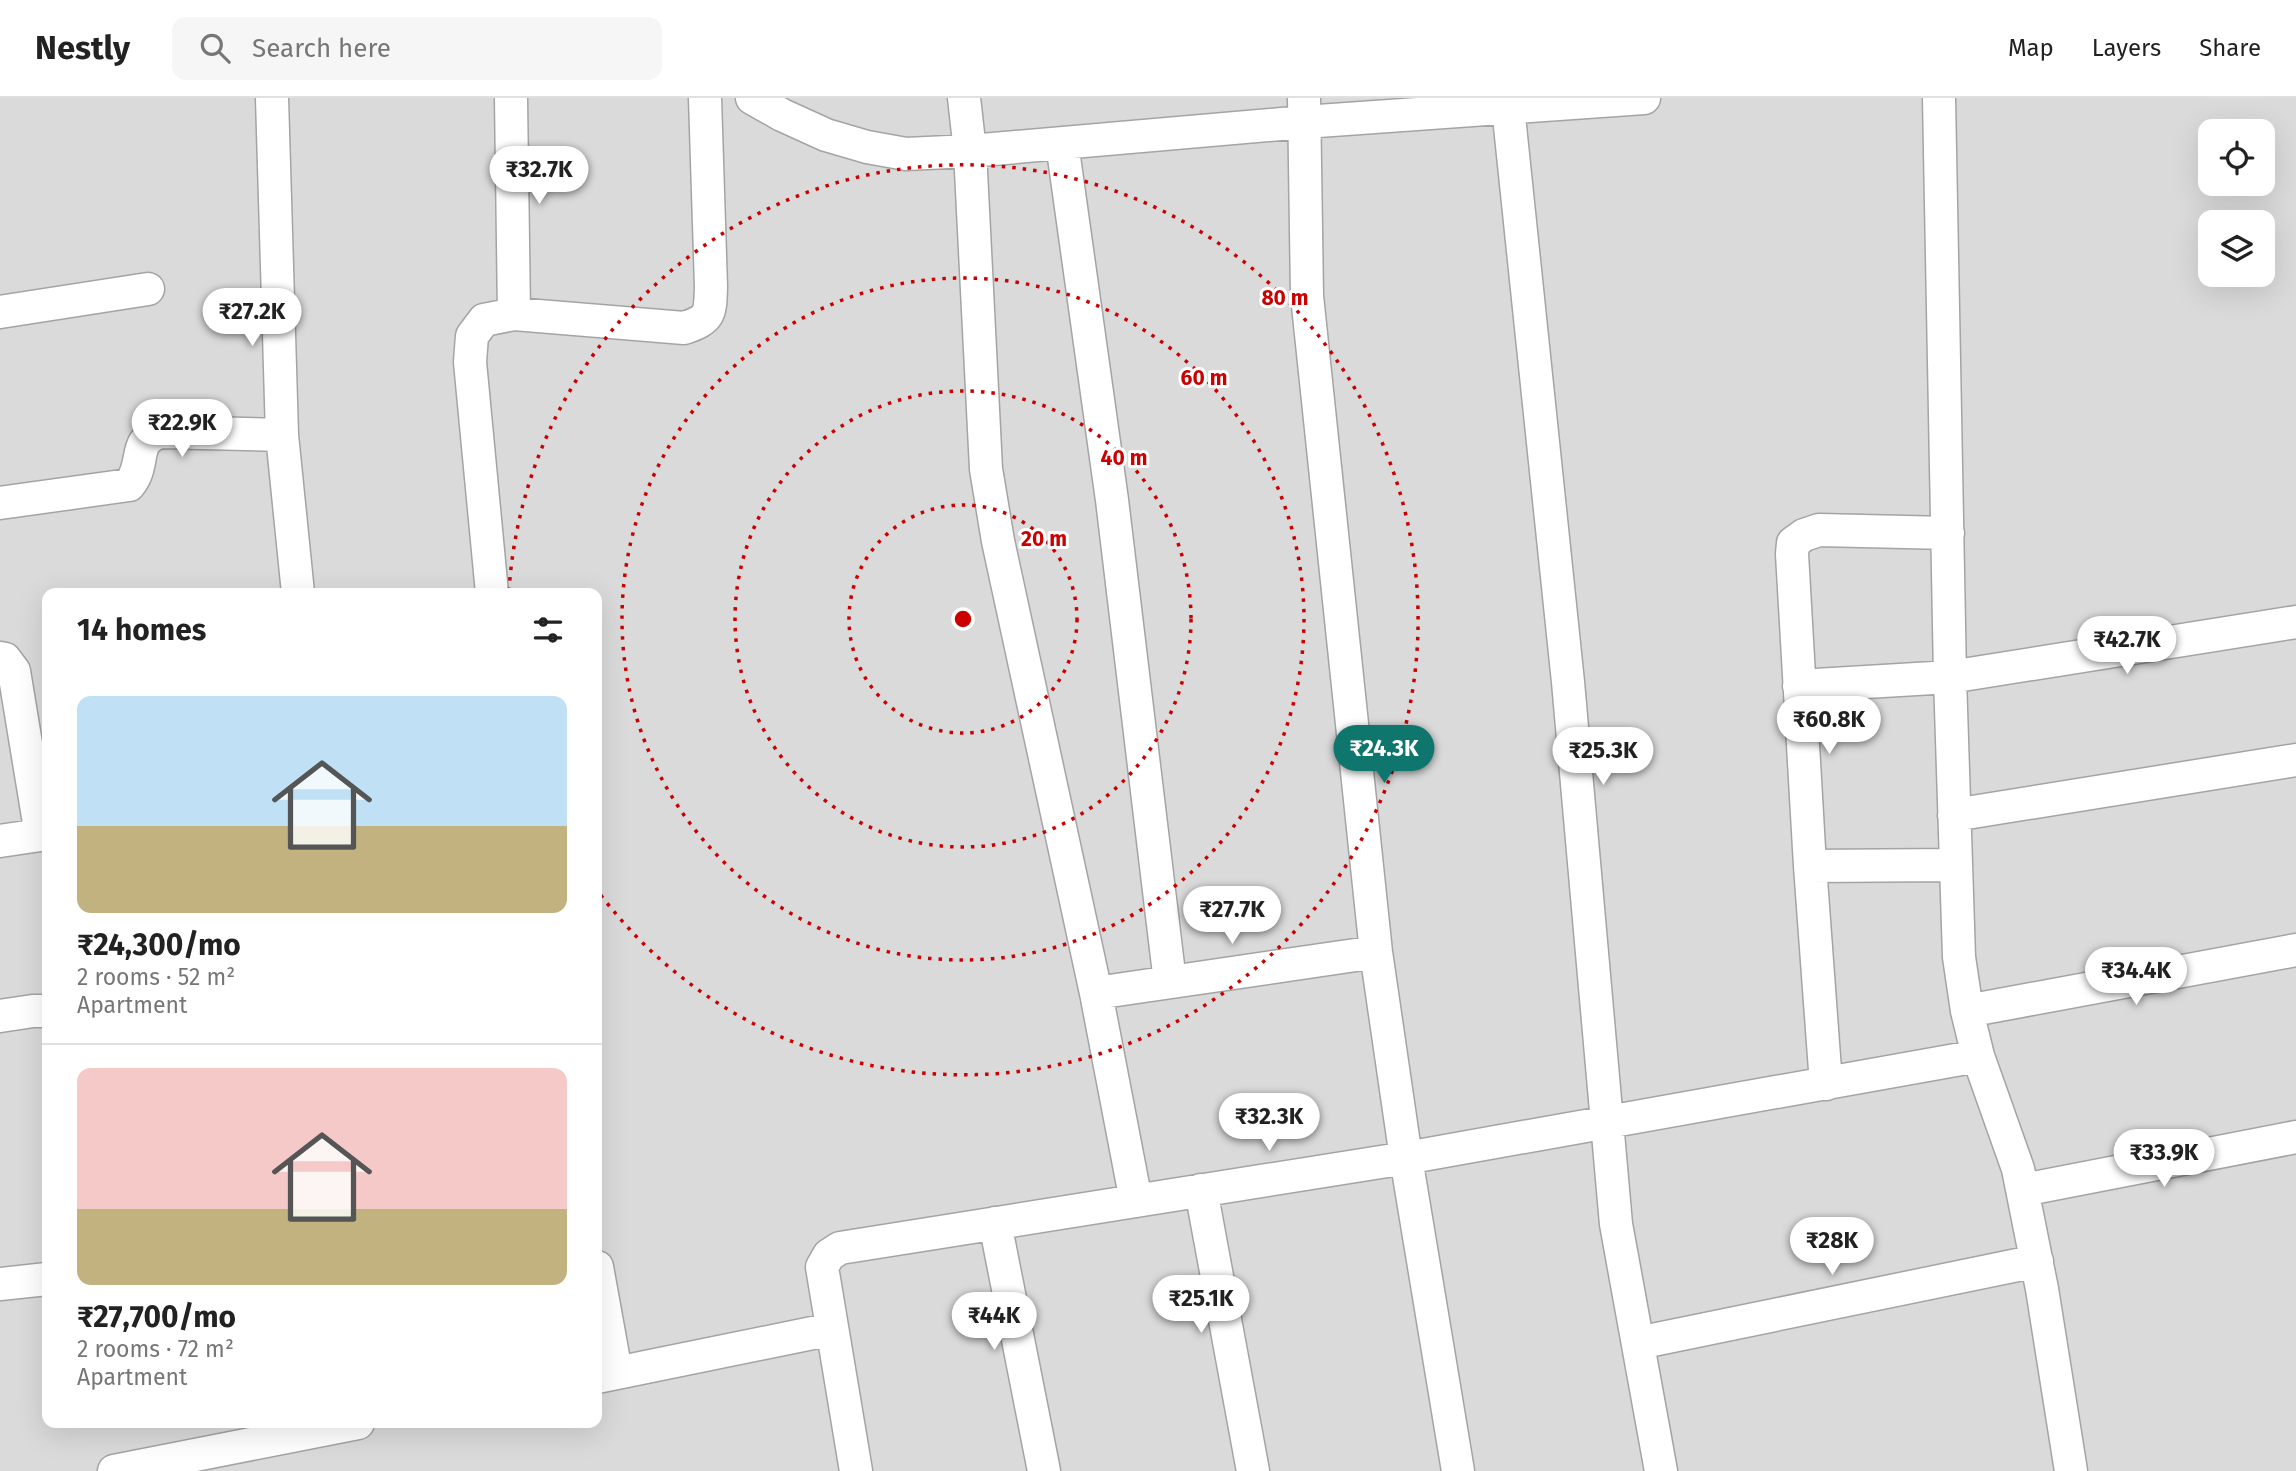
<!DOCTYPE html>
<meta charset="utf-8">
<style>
:root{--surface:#fff;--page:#f6f6f6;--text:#222;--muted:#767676;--line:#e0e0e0;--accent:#0f766e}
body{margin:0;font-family:"Fira Sans",sans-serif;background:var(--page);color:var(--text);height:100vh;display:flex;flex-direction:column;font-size:26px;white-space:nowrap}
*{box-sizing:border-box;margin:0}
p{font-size:23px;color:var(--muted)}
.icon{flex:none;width:38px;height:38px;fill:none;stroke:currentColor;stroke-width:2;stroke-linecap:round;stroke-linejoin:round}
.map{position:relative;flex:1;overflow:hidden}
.panel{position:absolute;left:42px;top:490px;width:560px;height:840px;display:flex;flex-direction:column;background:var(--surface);border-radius:14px;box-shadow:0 7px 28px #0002}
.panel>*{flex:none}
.controls{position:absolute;left:2198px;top:21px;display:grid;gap:14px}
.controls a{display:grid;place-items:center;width:77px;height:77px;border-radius:14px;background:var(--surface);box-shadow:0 7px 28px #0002;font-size:35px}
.price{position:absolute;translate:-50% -60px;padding:0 16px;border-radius:24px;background:#fff;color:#222;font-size:23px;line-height:46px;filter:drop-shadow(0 2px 4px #0008)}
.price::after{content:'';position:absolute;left:50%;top:42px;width:21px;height:16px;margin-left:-10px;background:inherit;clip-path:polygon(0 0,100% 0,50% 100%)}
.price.on{background:var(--accent);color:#fff}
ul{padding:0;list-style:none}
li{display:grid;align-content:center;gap:14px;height:371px;padding:0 35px}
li+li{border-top:2px solid var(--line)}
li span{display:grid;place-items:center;height:217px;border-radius:14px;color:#555}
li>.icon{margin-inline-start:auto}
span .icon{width:126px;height:126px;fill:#fffc;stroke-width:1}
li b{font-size:30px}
h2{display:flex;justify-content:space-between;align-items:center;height:84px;padding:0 35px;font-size:30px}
header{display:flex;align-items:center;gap:42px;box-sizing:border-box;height:98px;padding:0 35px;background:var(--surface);border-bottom:2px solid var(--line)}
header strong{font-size:33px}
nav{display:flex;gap:38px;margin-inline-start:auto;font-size:24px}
.search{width:490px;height:63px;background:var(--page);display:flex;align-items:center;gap:18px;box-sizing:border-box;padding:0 24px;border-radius:14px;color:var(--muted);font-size:26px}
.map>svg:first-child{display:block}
.residential{fill:#dbdada;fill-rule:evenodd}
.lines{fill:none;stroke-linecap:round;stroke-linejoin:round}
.minor-casing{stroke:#a4a4a4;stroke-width:35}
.minor{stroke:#fff;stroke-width:32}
.ring{fill:none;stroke:#cb0001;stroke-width:3.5;stroke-dasharray:3.5 7}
.centre{fill:#cb0001;stroke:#fff;stroke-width:3.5}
.ring-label{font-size:21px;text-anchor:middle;font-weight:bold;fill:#cb0001;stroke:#fff;stroke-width:6;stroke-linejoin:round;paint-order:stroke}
</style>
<header>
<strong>Nestly</strong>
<div class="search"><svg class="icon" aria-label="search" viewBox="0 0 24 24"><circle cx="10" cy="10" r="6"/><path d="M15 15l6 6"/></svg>Search here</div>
<nav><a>Map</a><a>Layers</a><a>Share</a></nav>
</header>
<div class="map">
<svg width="2296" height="1373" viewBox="0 0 2296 1373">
<rect width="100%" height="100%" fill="#efebe3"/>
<path class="residential" d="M0,0H2296V1373H0ZM2210,33H2263V86H2210ZM2210,124H2263V177H2210ZM47,495H597V1325H47Z"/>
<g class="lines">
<g class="minor-casing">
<path id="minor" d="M272,0L282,337L298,495
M511,0L514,216
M752,0L782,17L826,37L867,49L906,56L970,53L1304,24L1644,0
M964,0L970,53L986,371L998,443L1096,895L1136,1103
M1304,0L1307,198L1376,854L1406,1060L1458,1373
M1939,0L1950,579L1959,859L1967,913L1978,958L2018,1071L2042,1191L2071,1373
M1508,9L1568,584L1616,1126L1661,1373
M1062,45L1112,402L1170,884
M0,214L148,191
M0,405L129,387C147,366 131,342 161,334L282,337
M492,495L470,264L472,238L484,222L514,216L684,230C711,221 710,216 711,189L705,0
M0,560L5,561L14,573L41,737
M1799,588L1950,579L2296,524
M1954,717L2296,662
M0,743L47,736
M1810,768L1955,767
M1096,895L1376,854
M1967,913L2296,852
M0,918L33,913H47
M1826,986L1810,768L1792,456L1793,445L1804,437L1819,432L1948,435
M1201,1092L1253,1373
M2023,1092L2296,1039
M995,1125L1044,1373
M597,1169L616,1274
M0,1186L47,1181
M1638,1245L2037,1163
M597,1279L832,1231
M114,1373L358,1325
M856,1373L822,1169L829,1157L840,1150L1406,1060L1978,958"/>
</g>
<use href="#minor" class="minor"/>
</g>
<g class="ring">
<circle cx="963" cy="521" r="114"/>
<circle cx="963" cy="521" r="228"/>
<circle cx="963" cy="521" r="341"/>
<path d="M509 493A455 455 0 1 1 597 792"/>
</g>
<circle cx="963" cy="521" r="10" class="centre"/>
<g class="ring-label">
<text x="1285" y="207">80 m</text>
<text x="1204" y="287">60 m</text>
<text x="1124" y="367">40 m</text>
<text x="1044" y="448">20 m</text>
</g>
</svg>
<div class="controls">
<a><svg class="icon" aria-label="locate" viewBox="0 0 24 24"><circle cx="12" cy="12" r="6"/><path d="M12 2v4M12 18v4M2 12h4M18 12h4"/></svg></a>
<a><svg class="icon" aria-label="layers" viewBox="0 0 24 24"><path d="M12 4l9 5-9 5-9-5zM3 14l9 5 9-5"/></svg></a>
</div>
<b class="price" style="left:539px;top:108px">₹32.7K</b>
<b class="price" style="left:252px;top:250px">₹27.2K</b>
<b class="price" style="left:182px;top:361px">₹22.9K</b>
<b class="price" style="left:2127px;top:578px">₹42.7K</b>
<b class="price" style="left:1829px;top:658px">₹60.8K</b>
<b class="price on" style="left:1384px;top:687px">₹24.3K</b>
<b class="price" style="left:1603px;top:689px">₹25.3K</b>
<b class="price" style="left:1232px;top:848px">₹27.7K</b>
<b class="price" style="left:2136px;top:909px">₹34.4K</b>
<b class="price" style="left:1269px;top:1055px">₹32.3K</b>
<b class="price" style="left:2164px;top:1091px">₹33.9K</b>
<b class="price" style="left:1832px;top:1179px">₹28K</b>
<b class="price" style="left:1201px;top:1237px">₹25.1K</b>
<b class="price" style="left:994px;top:1254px">₹44K</b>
<section class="panel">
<h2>14 homes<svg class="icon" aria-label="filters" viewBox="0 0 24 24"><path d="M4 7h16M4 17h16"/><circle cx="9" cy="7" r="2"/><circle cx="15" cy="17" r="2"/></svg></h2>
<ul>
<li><span style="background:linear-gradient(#bfe0f5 60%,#c2b280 0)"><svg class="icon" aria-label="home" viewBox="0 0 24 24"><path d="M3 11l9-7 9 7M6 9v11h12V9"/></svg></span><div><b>₹24,300/mo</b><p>2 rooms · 52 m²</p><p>Apartment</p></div></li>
<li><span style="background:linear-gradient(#f6c9c9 65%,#c2b280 0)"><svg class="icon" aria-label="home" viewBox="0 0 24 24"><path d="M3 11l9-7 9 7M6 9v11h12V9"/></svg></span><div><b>₹27,700/mo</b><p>2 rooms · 72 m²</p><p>Apartment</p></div></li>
</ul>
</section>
</div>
